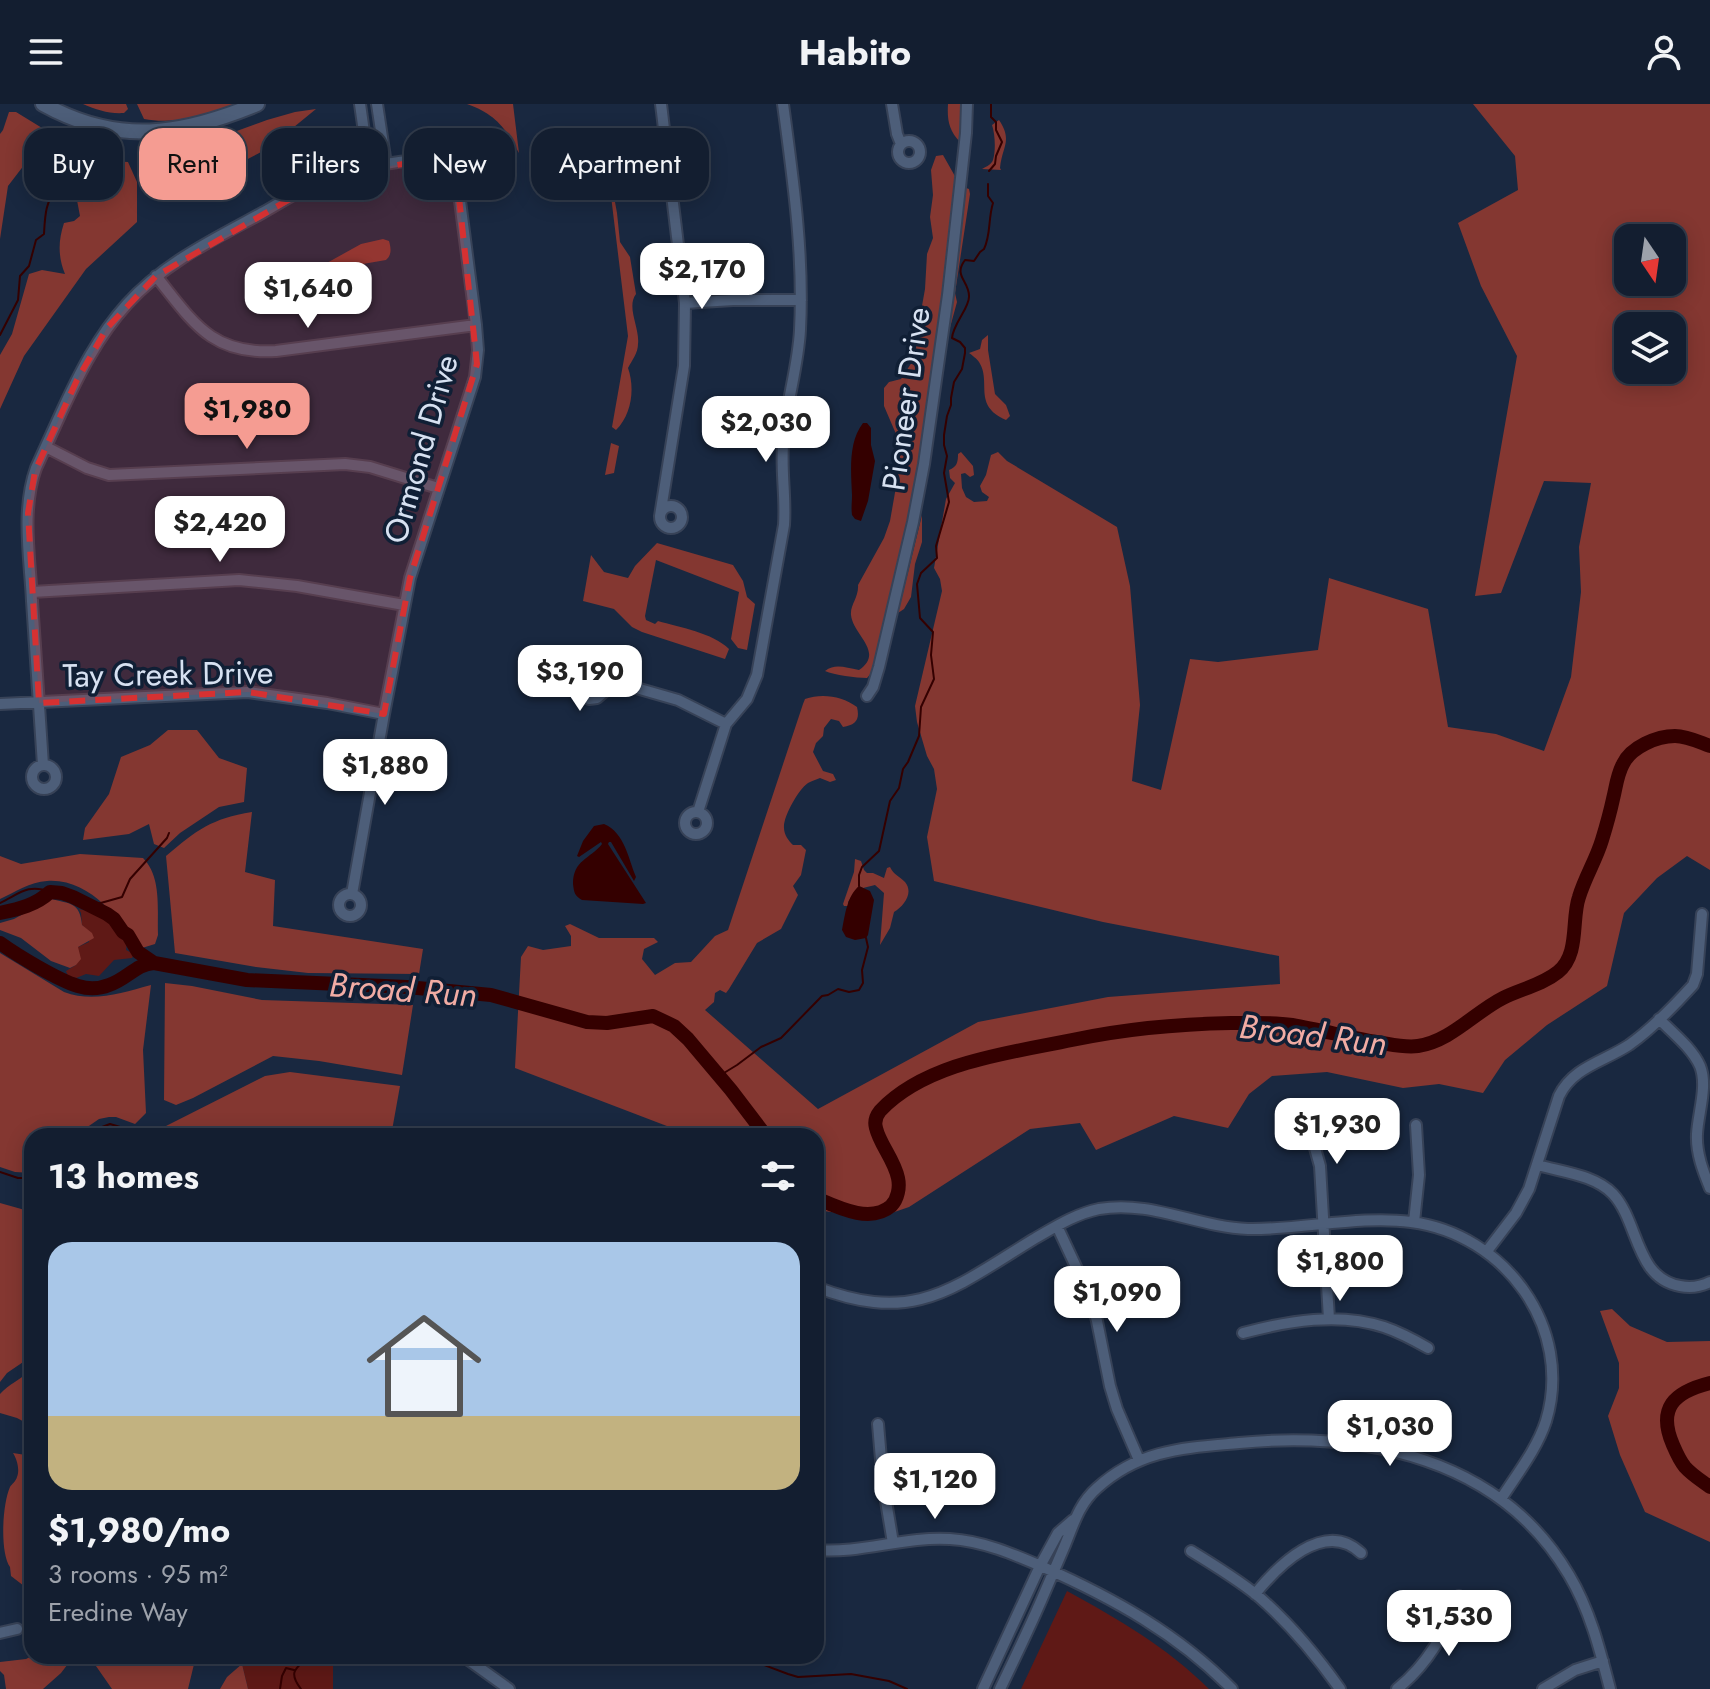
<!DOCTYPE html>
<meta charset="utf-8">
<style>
:root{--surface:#131e30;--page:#1c2738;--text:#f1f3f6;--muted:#9da2ab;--line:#323c4c;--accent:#f59c92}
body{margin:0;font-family:Jost,sans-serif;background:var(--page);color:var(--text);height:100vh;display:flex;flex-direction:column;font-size:30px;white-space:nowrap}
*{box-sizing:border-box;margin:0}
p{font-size:26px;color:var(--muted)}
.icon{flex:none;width:44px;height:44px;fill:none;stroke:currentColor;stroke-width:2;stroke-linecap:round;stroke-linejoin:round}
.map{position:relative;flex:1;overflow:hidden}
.side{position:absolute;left:24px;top:1024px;width:800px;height:536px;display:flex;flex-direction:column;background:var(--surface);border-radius:24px;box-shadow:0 4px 20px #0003,0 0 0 2px var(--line)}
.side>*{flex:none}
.hud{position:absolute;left:24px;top:24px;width:800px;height:72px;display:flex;gap:16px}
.needle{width:52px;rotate:167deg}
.tools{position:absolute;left:1614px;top:120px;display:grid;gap:16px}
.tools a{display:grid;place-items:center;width:72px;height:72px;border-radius:16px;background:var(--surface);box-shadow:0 4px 20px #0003,0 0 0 2px var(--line);font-size:40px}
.price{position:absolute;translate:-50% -68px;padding:0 18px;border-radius:16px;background:#fff;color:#222;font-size:26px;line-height:52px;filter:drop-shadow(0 2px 4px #0008)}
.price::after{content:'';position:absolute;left:50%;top:48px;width:24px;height:18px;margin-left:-12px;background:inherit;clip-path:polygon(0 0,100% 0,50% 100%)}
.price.current{background:var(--accent);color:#111}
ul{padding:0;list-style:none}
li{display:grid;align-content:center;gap:16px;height:424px;padding:0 24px}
li span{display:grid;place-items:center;height:248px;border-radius:24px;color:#555}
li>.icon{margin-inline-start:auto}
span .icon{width:144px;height:144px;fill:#fffc;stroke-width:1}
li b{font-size:34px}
h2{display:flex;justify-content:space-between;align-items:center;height:96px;padding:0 24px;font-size:34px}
.tag{padding:0 28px;border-radius:24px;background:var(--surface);box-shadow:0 4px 20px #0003,0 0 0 2px var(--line);font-size:28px;line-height:72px}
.tag.current{background:var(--accent);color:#111}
header{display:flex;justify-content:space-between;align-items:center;height:104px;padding:0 24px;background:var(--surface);font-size:36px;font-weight:700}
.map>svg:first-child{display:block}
.green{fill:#5f1916}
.forest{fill:#843731;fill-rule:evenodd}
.water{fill:#340000}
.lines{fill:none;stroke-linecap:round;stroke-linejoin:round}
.stream{stroke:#340000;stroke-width:2}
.river{stroke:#340000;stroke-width:14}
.street-casing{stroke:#374257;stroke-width:14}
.secondary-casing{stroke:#374257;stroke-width:18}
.street{stroke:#4d5e79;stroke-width:10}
.secondary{stroke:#4d5e79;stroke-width:14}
.marked{fill:#d63132;fill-opacity:0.2;stroke:#d63132;stroke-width:6;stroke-dasharray:16 10;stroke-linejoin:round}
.labels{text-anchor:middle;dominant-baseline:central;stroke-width:7;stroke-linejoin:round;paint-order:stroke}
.street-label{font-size:32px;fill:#d7e1f1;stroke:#101f35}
.water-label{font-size:34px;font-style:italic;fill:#f1aca4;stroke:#101f35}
</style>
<header><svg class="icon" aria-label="menu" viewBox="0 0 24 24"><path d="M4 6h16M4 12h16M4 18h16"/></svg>Habito<svg class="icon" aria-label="person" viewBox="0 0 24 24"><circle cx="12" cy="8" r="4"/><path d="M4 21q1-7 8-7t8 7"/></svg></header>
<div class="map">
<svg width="1710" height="1585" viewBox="0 0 1710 1585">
<rect width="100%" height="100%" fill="#192840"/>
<path class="green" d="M79,805L100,810L116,820L127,838L126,846L134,850L132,854L114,856L99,872L86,870L76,874L68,872L66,867L76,861L78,843L89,838V828L82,821L81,809Z
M1067,1487C1118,1515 1167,1543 1209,1585H1021Z
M235,1552H333V1585H248L242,1560Z"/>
<path class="forest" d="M83,0H126L128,5L124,9C109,10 97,6 83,0Z
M137,0H237C209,11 174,21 144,15Z
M467,0H513L519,49C505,23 495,10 467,0Z
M948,0H963L960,38C949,26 947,16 948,0Z
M1473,0H1710V766L1687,752L1657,774L1624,809L1607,882L1547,921L1505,956L1483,989L1439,980L1403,984L1327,968L1272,972L1249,990L1228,1024L1174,1012L1096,1046L1080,1019L1030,1025L909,1103L877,1114L816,1106V1032H693L515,964L521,853L528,842L543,846L571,842V832L565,822L570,820L599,834H654L658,838L644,845L642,855L655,871L675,859L691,858L715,832L728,826L803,600L805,595C822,589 842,592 857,603C860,616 856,621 843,623L839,617L831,615L824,624L823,632L816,639L813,648L823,667L833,670L836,676L830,678L820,674C816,676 811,677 808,679C798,686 783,713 784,724C784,731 789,737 793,741H801L806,746L801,771L793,782L798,791L781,825L757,839L729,885L726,889L720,886L715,889L714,898L705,906L818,1005L978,918L1108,893L1280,880L1279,852L1103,818L934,777L927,733L937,685L934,665L927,652L917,618L915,602L942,487L940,475L934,464L946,395L955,379L950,374L949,366C957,363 958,358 958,350L961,348L973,362L974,371L970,373L965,369L961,370L962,384L966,393L974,398L987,397L989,393L982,388L980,382L986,371L991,351L998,348L1007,357L1117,423L1130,482L1140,601L1132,677L1161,686L1190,555L1218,558L1318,546L1329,474L1428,505L1448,623L1496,630L1544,647L1571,573L1581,488L1579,443L1591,379L1544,377L1501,489L1475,492L1517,252L1481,182L1458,119L1518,86L1515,52ZM1672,134V178H1628V134ZM1672,222V266H1628V222Z
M316,5L294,23L262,41L263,47L190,85L187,84C182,87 175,93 169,95C151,101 146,79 151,67L145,53L146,49L149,47L179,48L267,16L295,8Z
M9,8H16L47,27L41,39L8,82L0,135V30L3,26Z
M999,16C1013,37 1002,42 1000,64L1001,66L982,65C987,62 991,61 993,56C996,46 995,30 992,21Z
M943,51L956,74L942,210L913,395L873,567L867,574C856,574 834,571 825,567C836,559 845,564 859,566C885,548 853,531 851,511C850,501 859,493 858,481L884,434L890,417L900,360L899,337L884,302V284L889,278L901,275L912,258L925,185L927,150L933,134L930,113L933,91L931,66L936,52Z
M108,57L128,58L137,78V118L86,165L24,252L0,305V251L12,230L29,170L42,166L65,170C58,153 58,137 64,119L74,117L80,112L76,91L77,78Z
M966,84L969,85L970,90L955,189L957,198L948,231Z
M611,92L615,98L617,109L620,138L630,153L636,190C626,203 640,224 638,240C638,249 632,256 628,264C635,284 632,310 616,326L612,323L628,232Z
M383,135L389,137C391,144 392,151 386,156L328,166L323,164L325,160L361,140Z
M988,231V246L995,290L1006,301L1010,312L1006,316C972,301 992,278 979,258C977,255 972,251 969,249L980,245L982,236Z
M611,339L619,342L614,369L605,371Z
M922,411V438L915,460L911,493L904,505L898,509Z
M657,439L733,461L743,477L747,493L755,500L747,546L738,544L731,535L739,488L656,456L645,512L646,516L655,520L658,517C679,523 713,529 729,545L725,555L642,528L632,523L614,505L583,497L591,451L604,468L628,474L635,462Z
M168,626H197L219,654L247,664L244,698L219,703L180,729L164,744L154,740L149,720L129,730L83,736L85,724L109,690L121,653L150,641Z
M252,708L245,768L275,776L273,822L423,845L419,870L308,869L256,863L175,849L166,752C198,725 211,715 252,708Z
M80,750L143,754C162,773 157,806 158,831L155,840L142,844C118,816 91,774 47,777C30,778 15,788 0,795V752L21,760Z
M855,755L861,757L864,766L867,769H873L884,774L887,764L890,763C894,771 899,772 905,778C914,789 904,802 894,808L890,824L880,841L884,789L875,781L863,784L859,782L848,798V802H844L843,800L854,768Z
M51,795C70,800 80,798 82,821L92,829L94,834L78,843L81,855L76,861L70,864L51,857L21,834L0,826V819L14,815Z
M0,849L64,888C93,899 121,889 151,881L143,946L146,1009L135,1020L116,1013H109L99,1015L86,1024L47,1028L42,1032H32V1069L15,1068L0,1063Z
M165,879L192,882L262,896L413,901L402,971L319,957L273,952L193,994L176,1001L164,996Z
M290,968L400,982L391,1032H177L170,1028L166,1022L265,972Z
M0,1099L32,1108V1252L7,1269L0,1278Z
M1612,1205L1630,1222L1667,1238L1710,1237V1438L1645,1408L1620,1351L1608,1312L1619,1284V1259L1600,1207Z
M32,1266V1322L17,1314L0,1309V1290C8,1281 22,1274 32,1266Z
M13,1349L32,1352V1477L29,1482H24L11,1472L10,1463C0,1449 2,1401 10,1383C12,1380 16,1377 17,1373C20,1366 17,1355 13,1349Z
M32,1552H74L61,1569L43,1585H6L4,1571L0,1567V1558L26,1555Z
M89,1552H196L188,1585H112Z
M242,1560L248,1585H220L227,1573Z"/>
<path class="water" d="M863,319H867L871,324V341L875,357L868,397L861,417L855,415L852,411C851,404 852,398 852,391C851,368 848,338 863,319Z
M604,720C625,729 628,754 636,773L634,777L611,738H609L608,740L646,799L643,800L582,796C575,792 574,789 573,780C573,756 590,755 602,740L601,738L579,753L577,752L583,737L594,722Z
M859,782L870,787L874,796L868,831L866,834L855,836L846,833L842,826C845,811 847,792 859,782Z"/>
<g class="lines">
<path class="stream" d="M989,67L995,60L996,52L1002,38L996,26V18L991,13V0
M0,231L18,196L20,172L29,162L36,136L44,130C45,113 45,98 57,84C60,65 51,48 54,29
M859,782V771L862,763L879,747L890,697L899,684L903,665L908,658L919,632L921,603L934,575L931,551L933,528L920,514L917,480L921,469L937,454L936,442L949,398L944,369L947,352L944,341V331L947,312L951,301V294L954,278L962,265L965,249V244L960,238L952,234C953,220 970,203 969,192C969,177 953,172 965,156L974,157L980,148L984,145C991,131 988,115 993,99L988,92V80
M0,799C19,790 28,779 50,788
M90,802L122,793L130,775L167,734L169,729
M719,972L737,961L761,943L781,934L822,892L828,891L838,885L849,888L859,886L863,879L862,866L868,843L866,834
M53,1032H57
M60,1032H75
M78,1032L110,1020L127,1025L131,1032
M0,1068L18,1074H32
M677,1552H696
M734,1552L748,1555L788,1570L798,1573L851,1570L889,1577L907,1585
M280,1585L282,1572L286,1564L294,1566
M301,1585C287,1567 297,1564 309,1552"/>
<path class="river" d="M0,809C19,805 36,801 50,788L62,789L73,793L107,810L114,815L123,828L128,831L138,848L154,859
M0,839C18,852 58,876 78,882C88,885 99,885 109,881C126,876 136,860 154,859L247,876L407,883L491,891L587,918L607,919L653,912L674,922L688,935L731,986L766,1032
M816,1094C837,1103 870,1120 891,1102C898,1095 900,1083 898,1074C894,1055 880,1041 876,1024C874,1017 876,1012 880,1007C926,958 1010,949 1072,936C1124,925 1178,920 1231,919C1251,919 1272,918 1292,921C1320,926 1348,933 1376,938C1390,940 1404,944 1418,942C1451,937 1475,908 1503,894C1521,885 1542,881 1558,868C1580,850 1571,816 1579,793C1585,773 1596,756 1602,736C1606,723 1610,709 1613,695C1616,683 1617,671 1623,660C1631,643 1657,632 1675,632C1687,632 1699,638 1710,642
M1710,1279C1674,1288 1657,1304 1673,1341C1676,1348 1680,1357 1685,1363C1692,1371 1702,1377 1710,1383"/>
<g class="street-casing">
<path id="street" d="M360,0L369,63
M377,0L386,60
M892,0L897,30L901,40
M898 48a11 11 0 1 1 22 0a11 11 0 1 1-22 0Z
M156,172C193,218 211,251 276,247L476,221
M685,199L733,196H801
M46,343L87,364L109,371L345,360L370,363L438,384
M660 413a11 11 0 1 1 22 0a11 11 0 1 1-22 0Z
M660,412L684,262L685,199L661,0
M32,488L239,476L297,482L404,501
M598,573L603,579L604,588L597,594L589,595L582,589L581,582L586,574L593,572L598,573L678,596L726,620
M867,592L873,583L879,563L913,418L924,360L948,191L966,29L967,0
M0,600L248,588L327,599L384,610
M43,661C39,606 36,552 32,497C30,454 21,406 36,364C44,346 53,327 61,309C79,270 98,232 127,200C164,159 214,135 262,109C285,96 308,81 332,72C347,66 363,64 379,61C412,56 449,46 459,89L476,221L478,246L475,273L410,474L384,610L352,790
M32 673a12 12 0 1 1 24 0a12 12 0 1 1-24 0Z
M685 719a11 11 0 1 1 22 0a11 11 0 1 1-22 0Z
M698,708L726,620L747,595L757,571L784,421C786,394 781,368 783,341C785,302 798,265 800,226C804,150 793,75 783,0
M339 801a11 11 0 1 1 22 0a11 11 0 1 1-22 0Z
M1659,915C1673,929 1692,944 1700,962C1708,982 1698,1009 1697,1030C1696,1049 1703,1067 1710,1084
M1302,1018L1313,1037L1320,1062L1329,1215
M1538,1061C1562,1068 1595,1071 1613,1090C1639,1118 1635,1174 1680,1182C1690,1184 1700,1183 1710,1178
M1414,1118L1419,1071L1416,1021
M1057,1122L1091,1195L1097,1217L1110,1282L1117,1305L1139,1356
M1487,1147L1516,1109L1529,1085L1559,992C1573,963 1603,958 1629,941C1653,924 1674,902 1693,881L1697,870L1702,810
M816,1183C915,1221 952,1185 1034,1135C1055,1123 1075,1110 1099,1105C1151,1096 1197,1123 1248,1125C1301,1126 1360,1111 1411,1118C1505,1130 1574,1224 1546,1317C1537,1345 1517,1370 1501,1395
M1243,1229C1288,1217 1339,1208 1384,1223C1399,1228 1414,1236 1428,1244
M878,1320L883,1379L893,1439
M816,1446C861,1450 905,1432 950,1435C983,1437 1013,1450 1043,1463C1113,1494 1178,1530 1232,1585
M1191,1447C1214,1461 1237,1475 1258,1492C1289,1519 1316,1551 1340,1585
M1255,1490C1277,1463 1324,1414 1361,1449
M0,1529L17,1525
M463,1552L509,1585
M983,1585L1040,1462L1058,1429L1073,1416
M1000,1585C1014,1556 1028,1527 1041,1497C1049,1478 1057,1460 1065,1441C1074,1419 1079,1400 1097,1384C1140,1345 1185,1344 1239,1339C1365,1327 1500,1354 1569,1471C1590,1506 1600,1546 1610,1585
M1397,1585C1428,1560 1445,1529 1459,1492
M1543,1585L1575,1566L1603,1557"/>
</g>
<g class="secondary-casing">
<path id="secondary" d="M43,0C118,42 182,31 257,0"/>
</g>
<use href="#street" class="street"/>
<use href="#secondary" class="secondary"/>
</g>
<path class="marked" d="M427,56L445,64L458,84L477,260L410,474L384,610L248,588L39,599L28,409L35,367L77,276L107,224L156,172L330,72Z"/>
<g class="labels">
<g class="street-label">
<text transform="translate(906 295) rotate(-82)">Pioneer Drive</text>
<text transform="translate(421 345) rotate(-74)">Ormond Drive</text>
<text transform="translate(168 570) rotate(-1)">Tay Creek Drive</text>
</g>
<g class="water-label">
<text transform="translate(403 886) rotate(4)">Broad Run</text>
<text transform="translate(1313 931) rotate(7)">Broad Run</text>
</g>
</g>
</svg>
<div class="tools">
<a><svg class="needle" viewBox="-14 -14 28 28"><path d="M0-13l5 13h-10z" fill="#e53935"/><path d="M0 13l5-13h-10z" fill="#9da2ab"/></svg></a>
<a><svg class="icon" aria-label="layers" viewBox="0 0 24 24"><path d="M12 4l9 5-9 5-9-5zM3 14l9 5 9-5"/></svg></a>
</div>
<b class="price" style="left:702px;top:207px">$2,170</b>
<b class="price" style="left:308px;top:226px">$1,640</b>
<b class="price current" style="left:247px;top:347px">$1,980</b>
<b class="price" style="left:766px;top:360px">$2,030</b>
<b class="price" style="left:220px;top:460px">$2,420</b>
<b class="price" style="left:580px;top:609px">$3,190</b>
<b class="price" style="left:385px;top:703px">$1,880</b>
<b class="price" style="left:1337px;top:1062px">$1,930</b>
<b class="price" style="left:1340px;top:1199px">$1,800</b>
<b class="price" style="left:1117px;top:1230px">$1,090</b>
<b class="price" style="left:1390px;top:1364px">$1,030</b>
<b class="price" style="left:935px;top:1417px">$1,120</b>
<b class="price" style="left:1449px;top:1554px">$1,530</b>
<div class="hud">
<a class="tag">Buy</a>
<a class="tag current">Rent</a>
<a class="tag">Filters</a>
<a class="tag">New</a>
<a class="tag">Apartment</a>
</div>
<section class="side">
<h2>13 homes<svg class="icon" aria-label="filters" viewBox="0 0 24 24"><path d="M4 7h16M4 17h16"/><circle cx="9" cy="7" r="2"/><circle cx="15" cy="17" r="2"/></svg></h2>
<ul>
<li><span style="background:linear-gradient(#a9c7e8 70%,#c2b280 0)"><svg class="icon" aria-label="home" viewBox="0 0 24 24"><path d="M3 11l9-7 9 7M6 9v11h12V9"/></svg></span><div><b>$1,980/mo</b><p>3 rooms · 95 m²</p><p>Eredine Way</p></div></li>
</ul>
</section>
</div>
